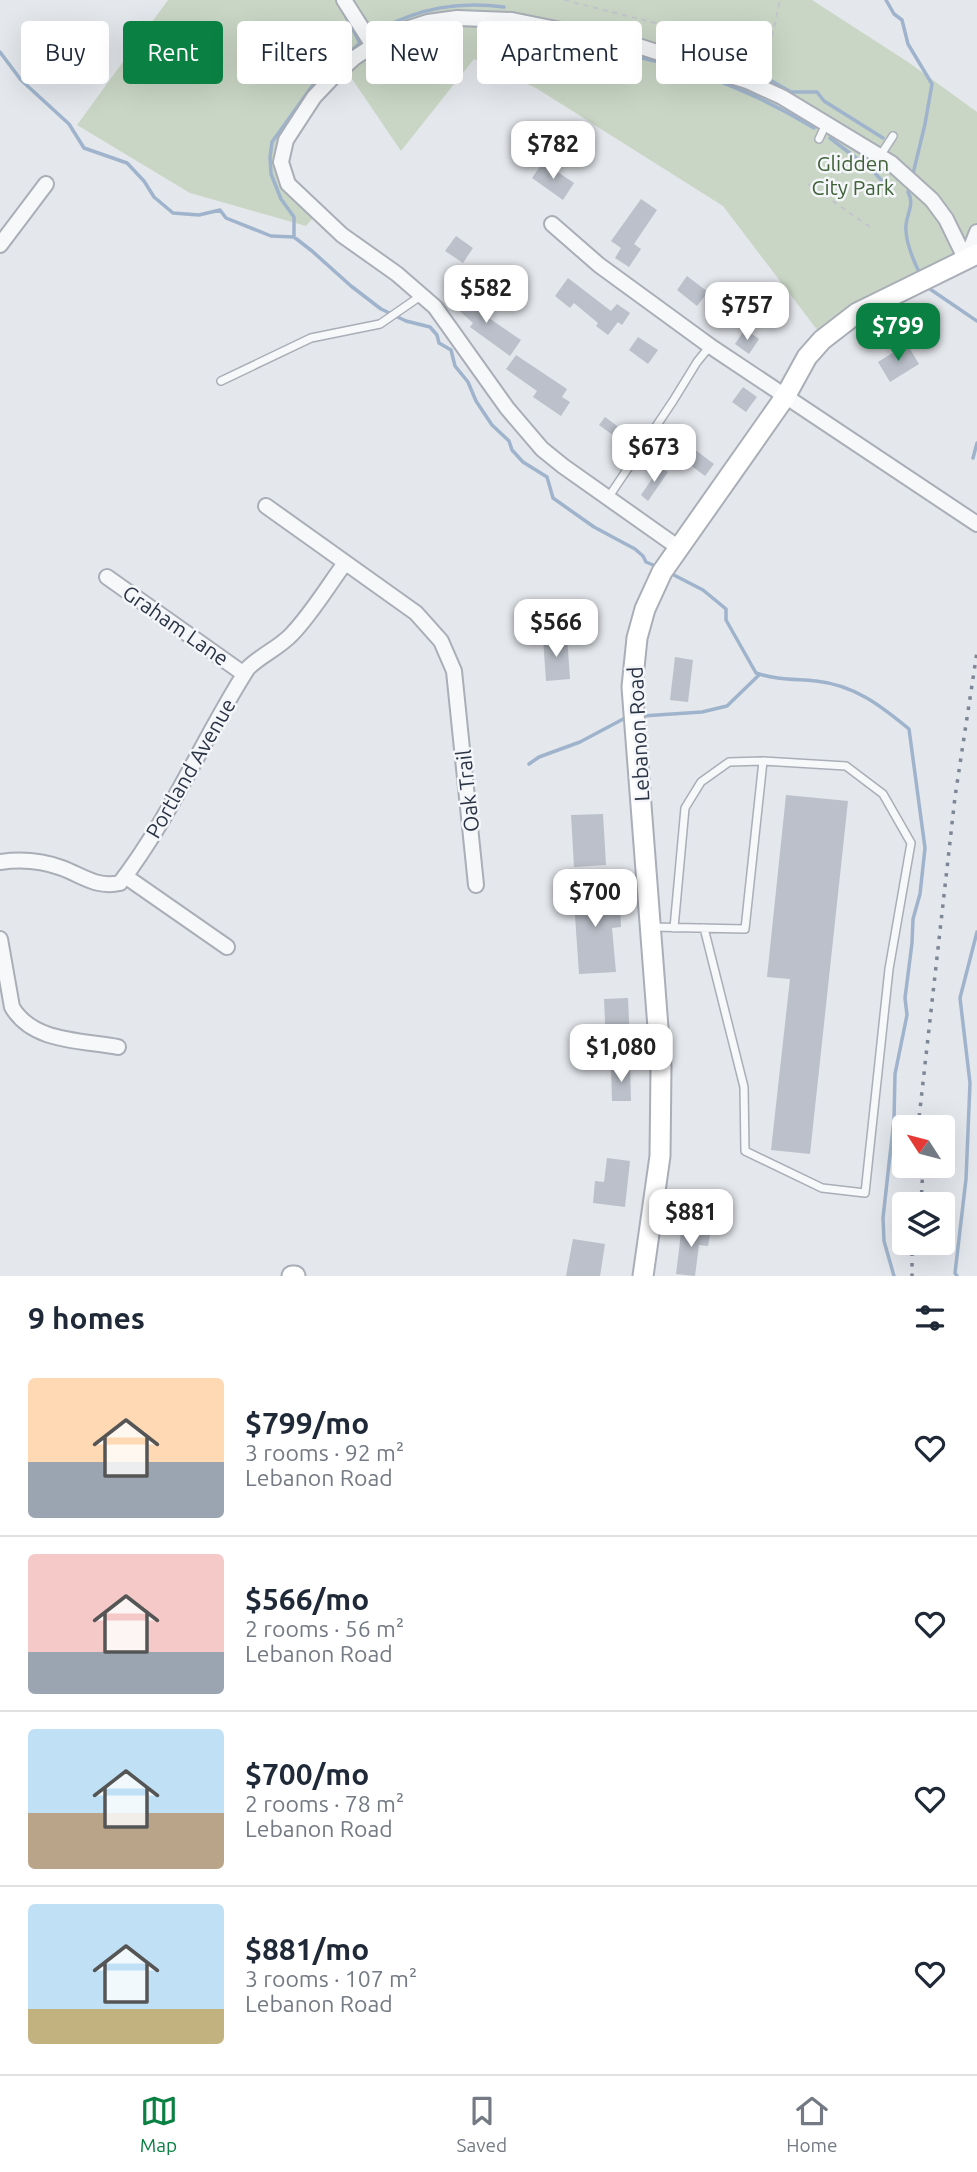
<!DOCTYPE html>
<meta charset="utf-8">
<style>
:root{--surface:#fff;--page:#f6f6f7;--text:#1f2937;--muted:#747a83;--line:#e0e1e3;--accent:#0b8043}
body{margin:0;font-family:Ubuntu,sans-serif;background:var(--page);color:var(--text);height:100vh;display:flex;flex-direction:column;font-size:26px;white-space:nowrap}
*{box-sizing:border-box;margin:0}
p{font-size:23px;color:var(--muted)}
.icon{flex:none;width:38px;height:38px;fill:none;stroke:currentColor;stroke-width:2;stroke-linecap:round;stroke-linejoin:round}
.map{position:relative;height:1276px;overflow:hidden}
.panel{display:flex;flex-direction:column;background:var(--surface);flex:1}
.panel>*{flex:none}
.hud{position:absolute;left:21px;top:21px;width:936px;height:63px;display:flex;gap:14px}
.needle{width:46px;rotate:306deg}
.controls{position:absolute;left:892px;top:1115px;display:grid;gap:14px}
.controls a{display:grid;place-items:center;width:63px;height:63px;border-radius:7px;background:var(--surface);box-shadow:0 7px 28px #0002;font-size:35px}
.price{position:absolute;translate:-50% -60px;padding:0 16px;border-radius:14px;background:#fff;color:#222;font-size:23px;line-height:46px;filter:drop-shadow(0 2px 4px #0008)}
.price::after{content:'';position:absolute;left:50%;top:42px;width:21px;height:16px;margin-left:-10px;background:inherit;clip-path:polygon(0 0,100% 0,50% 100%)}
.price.selected{background:var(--accent);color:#fff}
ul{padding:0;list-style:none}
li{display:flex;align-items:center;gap:21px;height:175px;padding:0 28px}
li+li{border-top:2px solid var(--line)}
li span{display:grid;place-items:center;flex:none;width:196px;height:140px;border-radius:7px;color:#555}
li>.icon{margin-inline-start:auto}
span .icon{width:84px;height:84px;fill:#fffc;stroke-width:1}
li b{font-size:30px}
h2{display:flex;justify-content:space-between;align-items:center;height:84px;padding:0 28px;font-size:30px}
.chip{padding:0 24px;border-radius:7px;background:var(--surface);box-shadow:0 7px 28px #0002;font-size:24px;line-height:63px}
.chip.selected{background:var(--accent);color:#fff}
.tabs{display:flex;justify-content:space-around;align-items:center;height:98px;border-top:2px solid var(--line);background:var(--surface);font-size:19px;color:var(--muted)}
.tabs a{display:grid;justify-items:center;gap:4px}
.tabs .selected{color:var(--accent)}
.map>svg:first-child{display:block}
.green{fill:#c9d6c5}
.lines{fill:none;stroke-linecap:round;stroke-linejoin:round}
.stream{stroke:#9fb4cc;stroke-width:3.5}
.building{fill:#bbc0ca}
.lane-casing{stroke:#a9aeb7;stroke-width:10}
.street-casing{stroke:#a9aeb7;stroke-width:18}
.secondary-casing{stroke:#a9aeb7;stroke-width:23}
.path{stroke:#c2c5cb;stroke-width:2;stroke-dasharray:5 5;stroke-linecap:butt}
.lane{stroke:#f7f8fa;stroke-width:7}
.street{stroke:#f7f8fa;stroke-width:14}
.secondary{stroke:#fff;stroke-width:19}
.rail{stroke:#7d8696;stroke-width:3.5;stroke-dasharray:3.5 7;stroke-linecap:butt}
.labels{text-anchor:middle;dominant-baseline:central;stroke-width:5;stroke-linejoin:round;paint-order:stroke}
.park-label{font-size:21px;fill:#3f6138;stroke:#f4f6f9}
.street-label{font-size:21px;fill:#2b3445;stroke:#f4f6f9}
</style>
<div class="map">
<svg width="977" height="1276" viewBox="0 0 977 1276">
<rect width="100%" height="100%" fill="#e4e7ec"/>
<path class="green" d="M168,0H812L908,62L977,112V234L966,260L824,339L723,206L536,88L474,59L401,151L348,73L314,97L283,148V173L318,212L306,226L190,193L77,125Z"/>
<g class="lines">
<path class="stream" d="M886,0L894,14L902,20L908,44L932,84L925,124L912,178
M380,29C421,8 458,1 504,7
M0,52L21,80L69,124L84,148L127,163L144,181L154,197L173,213L199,215L220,210L226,218L271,236L294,237L312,251L351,286L381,309L406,321L430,327L437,335L439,343L451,350L455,366L468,382L476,401L492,425L509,441L512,450L523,462L547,477L553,498L594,527L635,549L643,556L646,562L658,567
M717,57L754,71L791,92H817L824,101L883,138
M642,58C704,72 760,95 814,128
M830,138L873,171L884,183
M910,185L908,192C916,205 904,217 906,231C907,246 913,260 920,274
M294,237V217L281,199L271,174L270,157L272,142L313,85L360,43L337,0
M927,287L977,321
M973,458L977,443
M668,572L703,590L726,609V620L756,673C776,680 795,679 816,681C854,685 880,705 909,729L925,848L920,894L913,919L912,943L905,998L907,1015L895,1074L894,1119L883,1218L884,1241L894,1276
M642,716L702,712L727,706L760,674
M529,764L539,757L580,742L627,717
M957,1276L955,1273L966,1179L970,1083L960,998L977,932"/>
</g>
<path class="building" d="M80,35L97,48L75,77L58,64Z
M543,162L574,183L563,200L532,178Z
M641,199L657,210L634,244L641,249L629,267L615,258L621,248L611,241Z
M456,236L473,248L463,263L445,251Z
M687,276L708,292L697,306L677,290Z
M568,278L611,311L617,304L630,313L622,325L618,322L608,335L596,326L598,323L574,303L570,308L555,296Z
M466,291L482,304L477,310L521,340L510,356L470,327L473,323L453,305Z
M745,329L759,339L749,354L735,344Z
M638,337L658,350L648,364L629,350Z
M907,344L919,364L890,382L878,362Z
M516,355L567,389L562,397L570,402L561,416L533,397L537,391L506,369Z
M743,387L757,397L746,412L732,402Z
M605,417L628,434L622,442L599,425Z
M694,449L714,464L705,476L685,461Z
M660,467L668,472L648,501L641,495Z
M567,636L570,679L546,681L543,638Z
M675,657L693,660L688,702L670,700Z
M786,795L848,801L810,1154L771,1150L790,979L767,977Z
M603,814L606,865L574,867L571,815Z
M609,884L610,905H620L621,927L612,928L616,972L579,974L573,887Z
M628,998L630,1043L606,1044L604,999Z
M630,1066L631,1101H612L611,1067Z
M607,1158L630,1161L625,1207L593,1203L595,1181L604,1182Z
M682,1225L711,1229L708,1246L699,1245L695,1276L676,1274Z
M573,1239L605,1244L600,1276H566Z"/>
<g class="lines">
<g class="lane-casing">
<path id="lane" d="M819,139L826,124
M880,156L893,136
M221,381L311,338L380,324L422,295
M608,498L673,401L697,362L710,346
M652,927L745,929L763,761L846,766L883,794L911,843L889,969L865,1193L822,1188L745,1151L744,1087L704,928
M674,928L685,808L701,782L729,762L763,761"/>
</g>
<g class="street-casing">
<path id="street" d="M344,0L372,44
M552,224L599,265L710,346L977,524
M0,245L46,184
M966,260L977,232
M266,506L416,613L441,641L454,671L476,885
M679,548L563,466L542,449L507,408L435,307L397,274L342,235L288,184L281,162L286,140L314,97L333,77L354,58L391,34L428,22L457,18L512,20L635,45L747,81L782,97L891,163L932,200L946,219L966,260
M107,577L244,674
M0,862C20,859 43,861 62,868C83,876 96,888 120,883C171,817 203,738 248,668C261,655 279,648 292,634C312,613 328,586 345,563
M125,876L227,947
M0,939L12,1007C33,1043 82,1040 118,1047"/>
</g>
<g class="secondary-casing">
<path id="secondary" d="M292,1276H295
M643,1276L660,1156L661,1067L632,687L637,638L645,609L662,572L785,397L807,357L822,340L857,313L977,254"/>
</g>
<path class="path" d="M564,0L758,49L771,41L780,0
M808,184L873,229"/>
<use href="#lane" class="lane"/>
<use href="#street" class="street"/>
<use href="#secondary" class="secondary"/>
<path class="rail" d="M918,1127L955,797L977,652
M921,1204L923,1166
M912,1242V1276"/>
</g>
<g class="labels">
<g class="park-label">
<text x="853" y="163">Glidden<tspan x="853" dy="24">City Park</tspan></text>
</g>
<g class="street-label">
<text transform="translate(176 625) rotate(35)">Graham Lane</text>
<text transform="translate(638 734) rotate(-93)">Lebanon Road</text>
<text transform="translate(190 768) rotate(-60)">Portland Avenue</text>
<text transform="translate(467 791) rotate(-96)">Oak Trail</text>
</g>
</g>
</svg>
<div class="controls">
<a><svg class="needle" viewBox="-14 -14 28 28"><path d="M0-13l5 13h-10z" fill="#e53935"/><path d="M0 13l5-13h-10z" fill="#747a83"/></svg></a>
<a><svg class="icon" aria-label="layers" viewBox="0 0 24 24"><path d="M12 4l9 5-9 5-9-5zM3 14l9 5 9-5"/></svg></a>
</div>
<b class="price" style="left:553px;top:181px">$782</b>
<b class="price" style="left:486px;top:325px">$582</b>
<b class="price" style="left:747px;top:342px">$757</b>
<b class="price selected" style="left:898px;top:363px">$799</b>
<b class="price" style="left:654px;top:484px">$673</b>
<b class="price" style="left:556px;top:659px">$566</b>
<b class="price" style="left:595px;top:929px">$700</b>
<b class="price" style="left:621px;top:1084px">$1,080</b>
<b class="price" style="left:691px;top:1249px">$881</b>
<div class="hud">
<a class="chip">Buy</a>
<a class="chip selected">Rent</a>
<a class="chip">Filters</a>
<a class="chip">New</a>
<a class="chip">Apartment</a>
<a class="chip">House</a>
</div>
</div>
<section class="panel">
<h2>9 homes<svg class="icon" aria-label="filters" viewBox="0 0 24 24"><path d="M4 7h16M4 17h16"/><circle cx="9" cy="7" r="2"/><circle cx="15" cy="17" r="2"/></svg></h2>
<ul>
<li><span style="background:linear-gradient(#ffd9b3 60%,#9aa5b1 0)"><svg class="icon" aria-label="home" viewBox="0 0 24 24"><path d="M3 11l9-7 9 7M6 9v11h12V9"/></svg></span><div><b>$799/mo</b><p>3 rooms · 92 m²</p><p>Lebanon Road</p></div><svg class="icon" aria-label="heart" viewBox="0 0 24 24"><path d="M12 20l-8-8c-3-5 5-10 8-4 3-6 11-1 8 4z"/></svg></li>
<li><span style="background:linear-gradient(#f6c9c9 70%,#9aa5b1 0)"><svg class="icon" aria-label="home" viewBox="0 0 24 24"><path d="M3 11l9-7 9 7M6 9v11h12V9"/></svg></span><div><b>$566/mo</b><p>2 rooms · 56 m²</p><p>Lebanon Road</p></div><svg class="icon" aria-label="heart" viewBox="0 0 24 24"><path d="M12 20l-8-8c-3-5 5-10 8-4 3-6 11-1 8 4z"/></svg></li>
<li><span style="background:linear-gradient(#bfe0f5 60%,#b9a48a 0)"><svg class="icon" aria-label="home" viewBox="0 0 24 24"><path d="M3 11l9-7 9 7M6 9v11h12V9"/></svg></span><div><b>$700/mo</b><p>2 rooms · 78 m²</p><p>Lebanon Road</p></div><svg class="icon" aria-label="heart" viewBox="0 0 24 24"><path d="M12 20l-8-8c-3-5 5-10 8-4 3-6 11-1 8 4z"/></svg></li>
<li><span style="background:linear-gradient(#bfe0f5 75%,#c2b280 0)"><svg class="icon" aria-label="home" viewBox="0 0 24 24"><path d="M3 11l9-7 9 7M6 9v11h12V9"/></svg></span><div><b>$881/mo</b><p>3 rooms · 107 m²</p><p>Lebanon Road</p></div><svg class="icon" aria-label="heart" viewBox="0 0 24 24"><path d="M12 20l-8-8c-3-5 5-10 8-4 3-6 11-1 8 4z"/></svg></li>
</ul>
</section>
<nav class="tabs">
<a class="selected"><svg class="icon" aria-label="map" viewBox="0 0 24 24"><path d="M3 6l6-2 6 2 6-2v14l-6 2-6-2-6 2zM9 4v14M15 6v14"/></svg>Map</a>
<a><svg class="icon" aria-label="saved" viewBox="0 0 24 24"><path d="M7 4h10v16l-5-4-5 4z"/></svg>Saved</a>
<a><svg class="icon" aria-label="home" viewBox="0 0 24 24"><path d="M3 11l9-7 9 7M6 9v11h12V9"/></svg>Home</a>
</nav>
